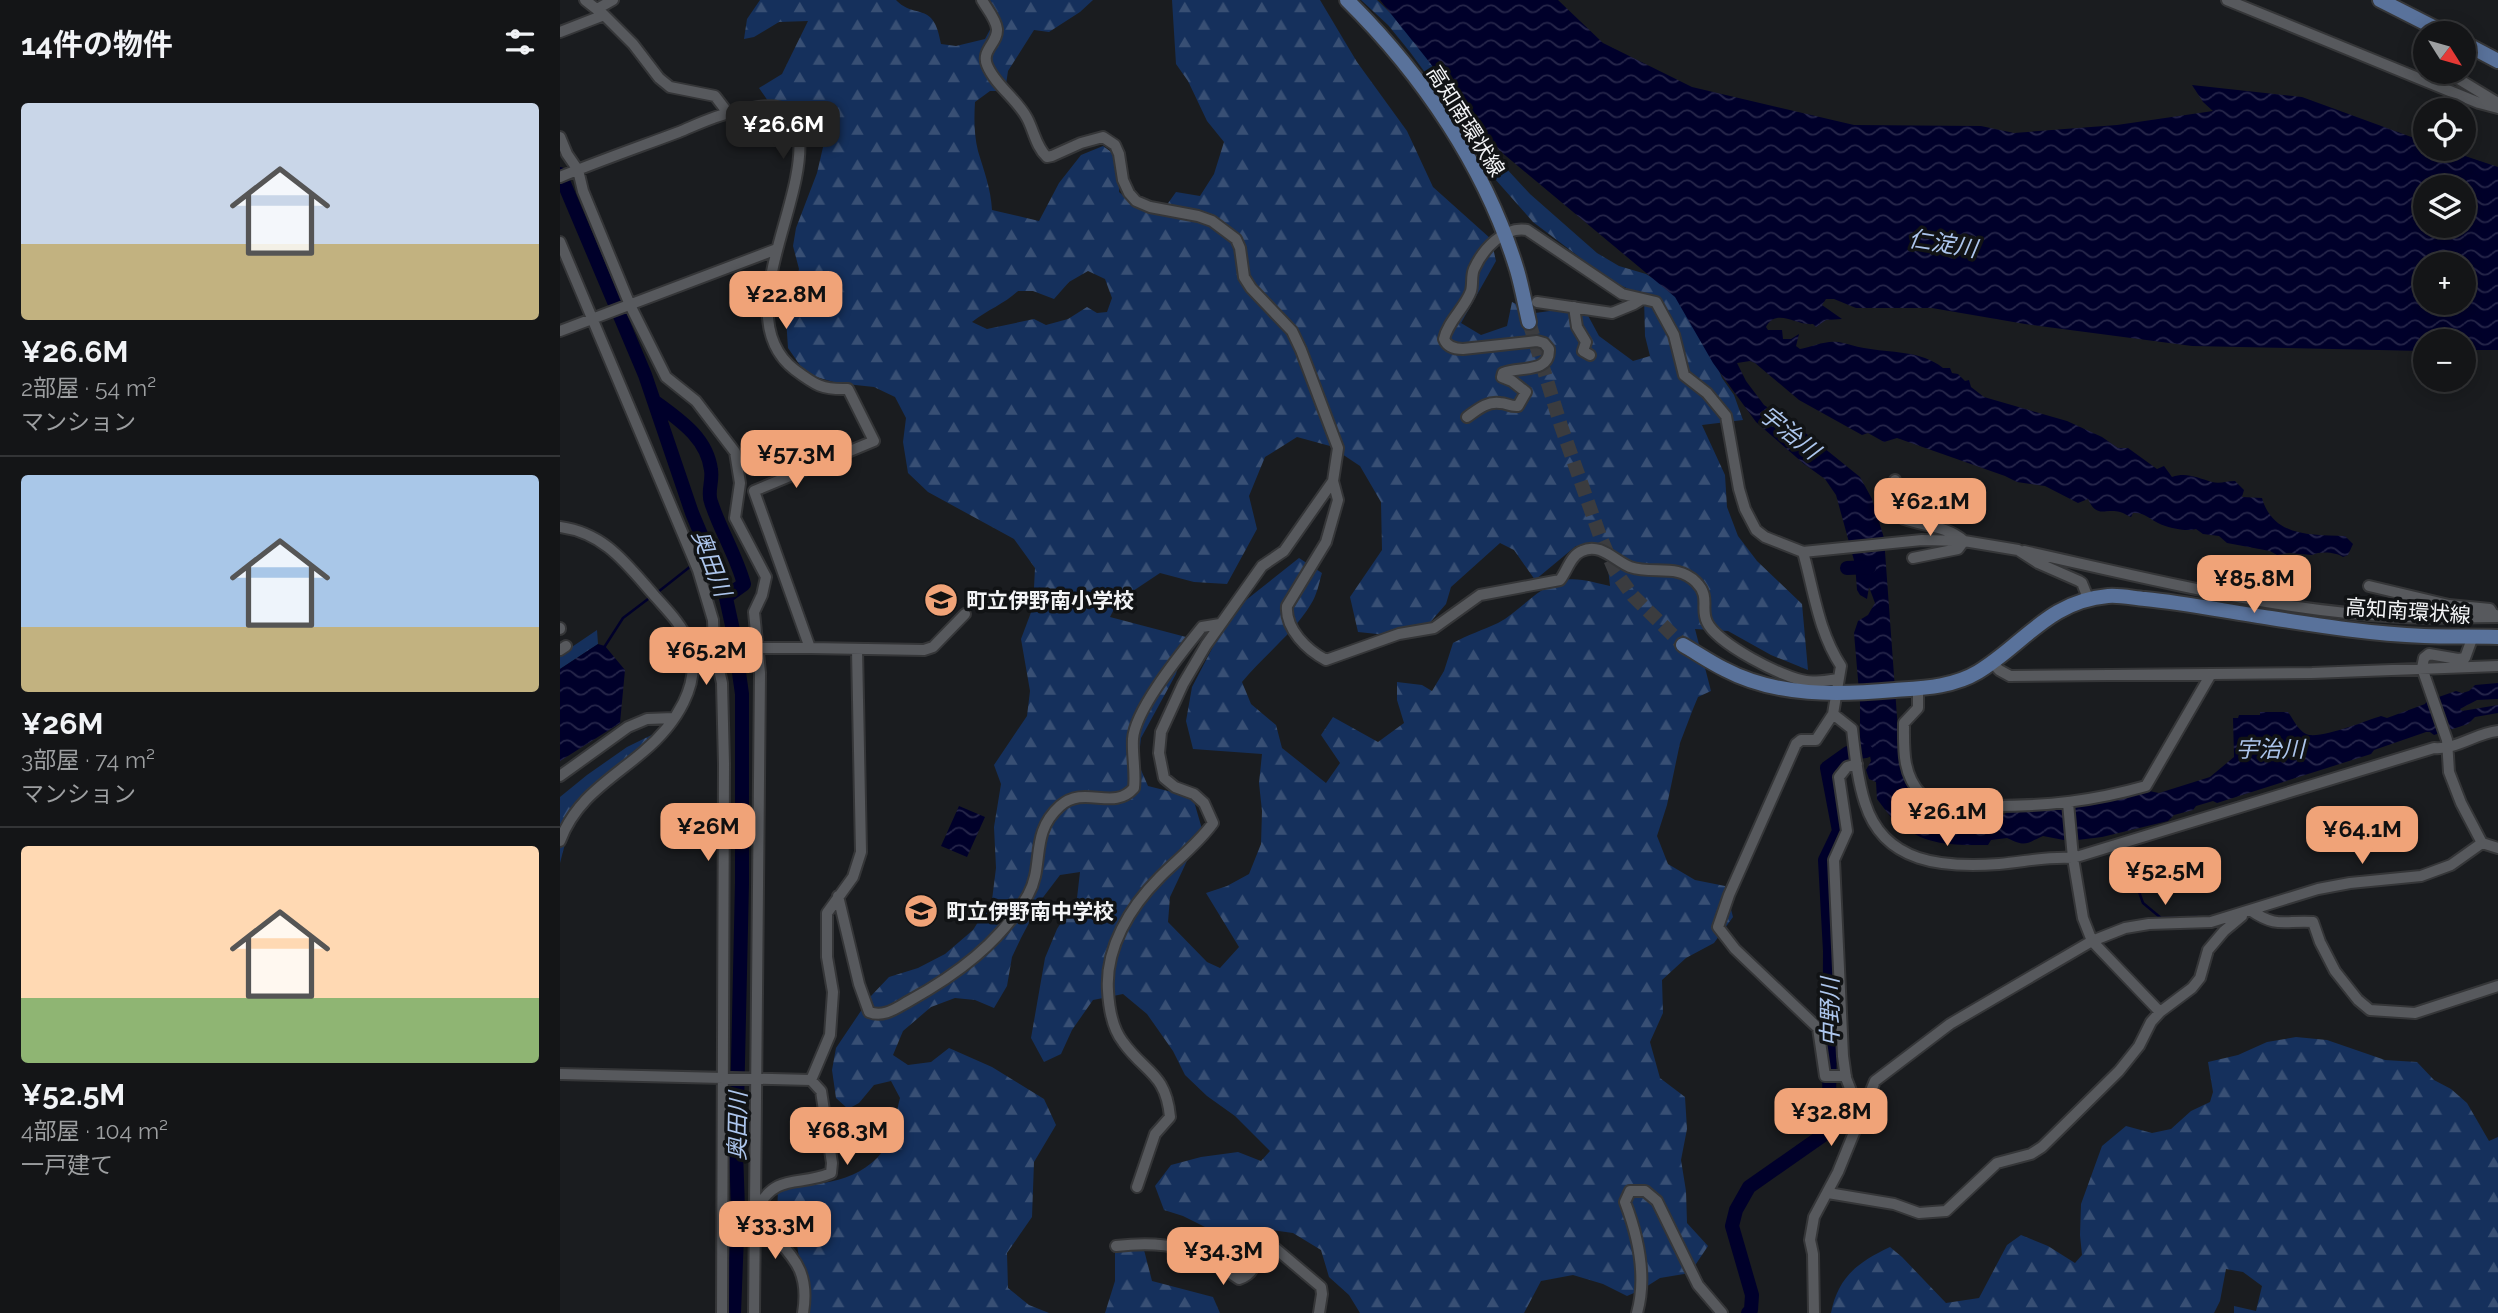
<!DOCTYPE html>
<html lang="ja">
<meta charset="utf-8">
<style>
:root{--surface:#141517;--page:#212224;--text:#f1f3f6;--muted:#9d9fa1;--line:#333436;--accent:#f0a378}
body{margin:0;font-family:Raleway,"Noto Sans JP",sans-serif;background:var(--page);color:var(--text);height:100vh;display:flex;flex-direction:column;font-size:26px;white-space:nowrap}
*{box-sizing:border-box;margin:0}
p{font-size:23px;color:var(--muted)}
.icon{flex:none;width:38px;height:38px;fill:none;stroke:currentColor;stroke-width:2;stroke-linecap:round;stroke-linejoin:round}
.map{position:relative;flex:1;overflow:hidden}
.sheet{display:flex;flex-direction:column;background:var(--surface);width:560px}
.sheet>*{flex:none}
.needle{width:46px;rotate:127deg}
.buttons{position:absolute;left:1853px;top:21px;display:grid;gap:14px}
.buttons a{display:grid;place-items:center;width:63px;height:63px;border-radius:50%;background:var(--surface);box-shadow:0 4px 18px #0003,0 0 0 2px var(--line);font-size:35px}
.price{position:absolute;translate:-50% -60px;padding:0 16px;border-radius:14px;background:var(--accent);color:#111;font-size:23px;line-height:46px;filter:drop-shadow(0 2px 4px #0008)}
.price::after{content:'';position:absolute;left:50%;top:42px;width:21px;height:16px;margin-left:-10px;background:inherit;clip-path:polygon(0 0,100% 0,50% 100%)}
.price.active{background:#222;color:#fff}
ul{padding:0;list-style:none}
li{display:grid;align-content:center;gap:14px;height:371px;padding:0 21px}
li+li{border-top:2px solid var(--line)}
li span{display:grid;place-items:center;height:217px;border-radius:7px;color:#555}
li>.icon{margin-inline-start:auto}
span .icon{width:126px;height:126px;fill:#fffc;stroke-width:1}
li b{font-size:30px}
h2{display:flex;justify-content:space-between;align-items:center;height:84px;padding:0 21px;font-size:30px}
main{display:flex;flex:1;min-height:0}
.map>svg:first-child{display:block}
.forest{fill:url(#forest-firs);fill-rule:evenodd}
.water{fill:url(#water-waves);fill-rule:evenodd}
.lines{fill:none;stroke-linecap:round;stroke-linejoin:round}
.stream{stroke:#00002a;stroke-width:2.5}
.river{stroke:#00002a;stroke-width:14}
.major-tunnel{stroke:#3b3c3f;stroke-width:14;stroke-dasharray:14 7;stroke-linecap:butt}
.minor-casing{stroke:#353638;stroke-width:14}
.major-casing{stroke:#353638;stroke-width:18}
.minor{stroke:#57595d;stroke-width:10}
.major{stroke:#59729b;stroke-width:14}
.labels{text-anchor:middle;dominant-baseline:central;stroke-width:7;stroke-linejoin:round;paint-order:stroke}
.street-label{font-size:21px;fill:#f3f4f6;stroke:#111315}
.poi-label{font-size:21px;font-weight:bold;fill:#f3f4f6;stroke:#111315;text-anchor:start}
.water-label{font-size:23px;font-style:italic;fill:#adc6ed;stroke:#111315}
</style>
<main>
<section class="sheet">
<h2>14件の物件<svg class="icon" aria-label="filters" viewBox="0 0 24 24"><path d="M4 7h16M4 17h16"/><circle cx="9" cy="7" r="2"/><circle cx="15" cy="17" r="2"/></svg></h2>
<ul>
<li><span style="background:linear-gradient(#c9d6e8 65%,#c2b280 0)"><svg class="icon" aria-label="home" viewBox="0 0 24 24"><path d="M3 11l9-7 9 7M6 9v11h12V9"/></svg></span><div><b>¥26.6M</b><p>2部屋 · 54 m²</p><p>マンション</p></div></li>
<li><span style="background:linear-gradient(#a9c7e8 70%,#c2b280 0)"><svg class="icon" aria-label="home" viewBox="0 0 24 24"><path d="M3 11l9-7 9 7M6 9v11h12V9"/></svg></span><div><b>¥26M</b><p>3部屋 · 74 m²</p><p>マンション</p></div></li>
<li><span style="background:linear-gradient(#ffd9b3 70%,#8fb573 0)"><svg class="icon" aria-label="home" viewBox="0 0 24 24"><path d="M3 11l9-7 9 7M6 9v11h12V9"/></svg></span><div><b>¥52.5M</b><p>4部屋 · 104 m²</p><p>一戸建て</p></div></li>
</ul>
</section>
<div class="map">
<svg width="1938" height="1313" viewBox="0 0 1938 1313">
<defs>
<pattern id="forest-firs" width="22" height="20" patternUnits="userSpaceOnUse" patternTransform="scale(1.75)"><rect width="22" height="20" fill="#15305c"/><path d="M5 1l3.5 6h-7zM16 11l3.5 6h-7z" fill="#384f74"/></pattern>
<pattern id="water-waves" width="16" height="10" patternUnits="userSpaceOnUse" patternTransform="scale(1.75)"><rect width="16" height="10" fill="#00002a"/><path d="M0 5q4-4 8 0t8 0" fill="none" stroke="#26264a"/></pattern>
</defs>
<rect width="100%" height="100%" fill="#1a1c1f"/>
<path class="forest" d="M200,0H336C355,20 374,0 381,44L396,46L425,39L433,24L426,0H533L520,12L489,32L474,30L448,71L445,91H430L415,102C414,118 414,135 418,151C424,171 431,189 432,210L479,221L499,183L521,155L543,146L561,159L559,192L574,205L595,214L606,206L616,192L640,196L654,174L664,142L647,121L628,81L616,64L612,0H760L797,62L847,131L873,187L931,239L936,261L901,323L921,335L947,326L952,302L975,313L1005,309L1025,310L1039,336L1073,361L1090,356L1085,336L1084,296L1051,281L973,222L935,179L902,123L850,52L828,25L801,0H817L848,30L884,83L917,117L944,166L970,194L1037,253L1059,266L1086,274L1109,288L1127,304L1153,356L1162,378L1174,395L1183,420L1142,425L1165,475L1167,507L1178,536L1197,561L1242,604L1248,670L1211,655L1168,631L1135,629L1151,691L1138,697L1133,709L1120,743L1107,805L1097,836L1108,864L1135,880L1165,886L1173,917L1154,943L1126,958L1102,980L1103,1013L1090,1042L1100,1078L1125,1097L1127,1129L1121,1160L1126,1191L1127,1223L1148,1246L1130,1273L1100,1278L1081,1290L1067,1296L1043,1284L1013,1275L981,1281L964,1313H800L789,1295L769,1277L761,1250L733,1233L690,1227L647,1228L623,1216L604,1210L595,1186L611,1165L641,1157L678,1152L701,1161L710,1151L675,1116L647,1096L625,1075L613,1051L587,1014L563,994L533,1000L512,1030L501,1054L484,1062L471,1038L485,958L497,929L517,898L520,872L500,875L481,900L461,938L452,957L447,986L434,1008L415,1000L395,998L371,1007L343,1031L333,1055L348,1065L371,1062L389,1048L432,1067L484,1099L496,1125L474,1162L472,1217L447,1253L448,1288L469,1305L489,1313H242V1276L237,1245L217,1220L218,1188C258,1184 303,1184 327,1145C335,1133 336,1112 340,1098L331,1081L314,1085L299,1103L288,1109L276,1098L272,1070L276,1048L311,996L329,977L358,968L385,954L413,930L432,900L436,868L434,827L441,784L434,765L467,716L470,691L461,639L473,607L475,568L454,539L368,492L348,473L343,442L346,418L335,397L314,387L277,383L246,374L228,348L226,318L239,269L233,246L236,228L257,173L267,130L251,109L208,101L199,88L222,74L248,21L219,22L194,37L184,39L187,19ZM528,271L545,279L552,298L547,312L537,313L527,307L508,319L486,325L474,319L427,329L412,322C427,310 444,304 458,291H473L494,299L509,282ZM737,437L770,446L800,466L821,502L822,550L790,597L798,632L827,635L860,634L886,604L891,587L940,543L954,550L975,580L1016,546L1047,559L1050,586C1036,583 1015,576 1001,581C977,588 960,611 938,623C923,630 907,635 893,643L884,671L872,691L862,685L837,682V700L844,723L818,742L773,717L761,735L780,763L766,783L722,748L716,725L691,704L682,682C704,655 733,634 751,604C757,595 759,583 762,573L739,558L681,604L657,639L632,687L626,721L633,749L702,754L699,783L702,811L701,844L689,874L667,886L646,893L679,947L660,968L647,962L608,922L610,897L642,829L631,791L612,792L588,786L578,763L581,738L616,674L626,637L550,617L558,601L600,573L634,582L667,584L697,529L689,496L705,457Z
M37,630L38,644L0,669V655Z
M110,726L14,809L0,863V797L27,775L67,747Z
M1736,1037L1767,1040L1825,1060L1857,1062L1874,1080L1891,1089L1907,1103L1929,1141L1938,1137V1313H1674V1306L1696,1311L1702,1286L1683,1272L1666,1269L1660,1301L1654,1313H1271C1278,1277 1298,1262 1330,1247L1342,1257L1386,1303L1419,1298L1447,1245L1461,1235L1488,1246L1515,1263L1522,1255L1520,1235L1521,1204L1542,1146L1566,1126L1592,1133L1611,1129L1631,1111L1650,1102L1653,1092L1648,1062L1678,1055L1707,1042Z
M583,1246L592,1281L653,1297L660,1313H545L555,1281V1253Z"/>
<path class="water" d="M820,0H998L1043,43L1132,87L1294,125L1421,126L1454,133L1557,125L1653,111L1643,102L1632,85L1742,97L1865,142L1866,149H1884L1938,167V350H1904V341H1866L1865,351L1632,346L1465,324L1372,308H1296L1274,299H1266L1262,305L1282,319L1266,320L1256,327L1253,324C1236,326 1217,307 1206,327L1208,330H1222L1223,339H1231L1239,334L1236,346L1240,349C1251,347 1266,340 1278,342C1287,343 1295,347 1304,348C1330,353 1361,350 1383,368H1390L1392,373L1398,374L1405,381L1409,380L1411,387L1424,397L1507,421L1542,437L1558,448H1568L1597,469L1604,466L1612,477C1627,472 1637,478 1652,482C1660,484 1667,481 1675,481L1684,490L1682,497L1702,498C1713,537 1751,535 1785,536L1793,544L1788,555L1783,557C1776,552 1760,551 1752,555L1729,553L1717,555L1710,551L1667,543L1659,536L1643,534L1636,529C1627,532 1608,528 1598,523C1590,519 1584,512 1573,513L1571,517C1568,516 1564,513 1560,512C1545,508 1537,519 1528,499L1518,503L1485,486L1457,482L1445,476L1337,438L1324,442L1308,433L1302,435L1239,400L1195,363L1190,361L1177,363L1186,381L1204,405L1238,427L1300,477L1312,499L1324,538L1340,758C1350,808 1376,814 1421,810L1427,815H1444L1450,808L1458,812L1461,810L1535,803L1589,791L1599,793L1650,777L1674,757L1673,718H1678L1679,715H1700V712H1728C1733,719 1738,730 1746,734C1759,740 1805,721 1821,716L1827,718L1865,704L1867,701L1896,691L1902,693L1909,691L1915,685L1938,683V699L1917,700L1900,709L1902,711L1938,705V713L1915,717L1908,724L1874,735L1870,732H1866L1814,750L1811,754L1657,803L1653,801L1636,806L1633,810L1614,815L1608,821L1542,837L1509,841L1483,836C1465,844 1466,847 1447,838L1431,840L1428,845C1401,845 1359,847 1342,822L1333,820L1317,799L1316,782L1309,779L1306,770L1311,761L1310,756L1300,754V703L1294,633L1298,621L1308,615L1315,603L1309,587L1307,599L1300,595L1297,590L1295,564L1276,495L1265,479L1244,464L1196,422L1153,363L1115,297L940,151ZM1866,187H1904V226H1866ZM1866,264H1904V303H1866Z
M38,644L45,646L65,670L60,723L0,761V669Z
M399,806L425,817L407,857L381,846Z"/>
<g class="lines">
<path class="stream" d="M136,562L149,552
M98,592L131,566
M45,646L63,618L92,596
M1563,847L1583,903L1601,918L1637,917"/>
<path class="river" d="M0,174L85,375L132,513L164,589L173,630L182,694V883L176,1151L178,1209L174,1313
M94,401C118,419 147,437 151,470C153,481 147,492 151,502C160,530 176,555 184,584L166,597
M1287,568L1309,567
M1188,1313L1191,1310L1192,1295L1172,1226L1176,1210L1189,1187L1269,1131L1270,951L1265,860L1279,831L1267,768L1288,753L1306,751"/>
<path class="major-tunnel" d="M969,322L1001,426L1040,536L1055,571L1073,596L1123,645"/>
<g class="minor-casing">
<path id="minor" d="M25,0L44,15L73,44L99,78L110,87L155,96L168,113
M422,0C427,9 436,19 437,29C438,43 421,50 427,65C435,85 457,99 467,118C474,131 476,147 487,157L492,156L521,143L543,137L555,145L559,154L563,180L569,193L576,201L590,207L638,216L652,221L676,239L680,248L684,277L691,288L732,331L741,350L778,448L773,481L724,551L702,566L646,645L623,684L601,732L599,753L604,778L615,787L634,794L644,803L653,823C638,844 618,859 600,877C570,907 545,948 548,991C549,1009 552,1028 563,1042C585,1073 606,1073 610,1117L595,1134L577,1187
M1667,0L1919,103L1938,108
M37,9L53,0
M0,32L44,15
M1887,72L1938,103
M0,137L7,154L18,170L23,191L70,305L106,377L136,401L175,452L180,483L175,518L206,577L202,595L194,612L200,673L194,1313
M0,177C39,161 79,147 119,132C136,125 156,115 174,112C188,109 212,102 226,110C235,116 238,129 239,138C246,206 168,319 235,370C255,385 262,390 288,389L314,441L194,491L250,648
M0,242L138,570L153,620L154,648L162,683L164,764L162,1313
M977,302L1052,313L1074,304L1082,299
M1014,307L1017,327L1026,342L1023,351L1030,355
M0,331L217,249
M907,417C917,410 927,401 940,403C947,403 950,407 958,406L966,392L952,381L942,377L943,373C959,366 990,374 989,349L984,343L977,341L903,349C894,349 887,347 884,339C888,321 905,308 911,291C913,284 911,276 914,269C923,249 944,226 967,230L1062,294L1096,302L1114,335L1124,375L1147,393L1166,416L1179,489L1185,509L1196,530L1205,537L1243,552L1362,540L1404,541L1458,550L1478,563L1519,581L1522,583L1528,598
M1335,480L1344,519C1364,526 1387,526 1404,541L1398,549L1353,558
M773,481L778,500L766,542L727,606C725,629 747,650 766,660L839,634L874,628L920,595L1000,580C1007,571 1011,555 1022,551C1040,542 1055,561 1070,567C1093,575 1117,563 1136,582C1151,597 1140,608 1147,622C1156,643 1223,678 1246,681C1256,683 1268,680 1278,679
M0,527C44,533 65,562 93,594C105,608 121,623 128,641C145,683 114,726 83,752C50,780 16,798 0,841
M1464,551C1586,578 1718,612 1842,617C1874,619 1906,617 1938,617
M1243,552C1254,591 1258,631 1281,666L1273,714L1256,740H1241L1236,744L1169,895L1158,927L1175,949L1258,1028L1265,1076H1286
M1809,586L1889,605L1930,609L1933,614L1938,616
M0,629V628
M1913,636L1905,658L1898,659L1869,654L1864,658L1862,668L1887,740L1889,772L1901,803L1922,843L1938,848
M130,648H250L364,650L373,647L405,614
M0,650L6,646
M1432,662L1439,670L1450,676L1752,673L1938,666
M1358,689V708L1344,723C1344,748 1342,774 1361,794C1380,812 1410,806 1433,806C1488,806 1533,801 1586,786L1651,674
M1273,714L1292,729C1295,753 1297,779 1305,803C1324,864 1384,868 1439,864C1464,862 1487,856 1513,858L1874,748C1896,750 1916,733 1938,731
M1297,764L1287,767L1279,777L1287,831L1274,860L1283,1056L1286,1078L1300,1114
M0,776L68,727L87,719L114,718
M1508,803L1513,858L1523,918L1532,941L1600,1012
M278,896L299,984L309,1012C324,1018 336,1008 349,1001C396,975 440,943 468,895C485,865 469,834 500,806C525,784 553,812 574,788C576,772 572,755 573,739C575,709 623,651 642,627L660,624
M1690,910C1718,929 1724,920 1753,922L1760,942L1775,971L1798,1000L1810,1010L1855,1013L1938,986
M0,1074L251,1080L261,1091L272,1163L271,1173C239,1187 218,1172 197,1208
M251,1080L270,1035L273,992L267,957V913L293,877L301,852L297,649
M1268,1193L1334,1204L1359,1213L1386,1211L1437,1163L1471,1154L1482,1147L1559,1071L1579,1046L1591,1022L1600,1012L1632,988L1640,978L1648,950L1664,931L1682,916
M196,1211C220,1252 252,1258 243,1313
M556,1246C610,1240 635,1248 679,1279C694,1274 696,1263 700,1249L706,1246L715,1248L761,1287L762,1294L759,1313
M1077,1313C1087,1277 1078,1236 1065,1202L1070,1191H1085L1097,1201L1138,1285L1162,1313
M1254,1313L1253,1254L1250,1240L1254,1217L1278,1172L1315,1081L1390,1024L1532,941L1565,928L1589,924L1651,922L1758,889L1790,883L1861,876L1891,865L1922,843"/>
</g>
<g class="major-casing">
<path id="major" d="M787,0C862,74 926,168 957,270C962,287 965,305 969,322
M1820,0L1885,33
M1904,43L1938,61
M1123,645C1137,653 1150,662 1164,669C1217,697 1278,695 1335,690C1363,688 1393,687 1418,672C1464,644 1489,601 1548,596C1560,595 1573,598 1585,599C1627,603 1669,612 1711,618C1761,626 1813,634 1864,636C1888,637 1913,636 1938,637"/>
</g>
<use href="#minor" class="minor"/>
<use href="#major" class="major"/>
</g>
<defs>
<g id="school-disc" transform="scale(1.75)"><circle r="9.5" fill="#f0a378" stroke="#111315"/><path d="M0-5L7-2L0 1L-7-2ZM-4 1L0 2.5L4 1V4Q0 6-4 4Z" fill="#111"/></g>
</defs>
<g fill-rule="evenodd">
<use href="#school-disc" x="381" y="600"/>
<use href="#school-disc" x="361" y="911"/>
</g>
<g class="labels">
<g class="street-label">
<text transform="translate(906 121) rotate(58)">高知南環状線</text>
<text transform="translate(1848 611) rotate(4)">高知南環状線</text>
</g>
<g class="poi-label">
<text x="406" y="600">町立伊野南小学校</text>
<text x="386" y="911">町立伊野南中学校</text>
</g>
<g class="water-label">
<text transform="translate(1383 243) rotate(9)">仁淀川</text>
<text transform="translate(1230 432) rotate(39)">宇治川</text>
<text transform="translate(152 563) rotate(69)">奥田川</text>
<text x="1710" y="748">宇治川</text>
<text transform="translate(1269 1012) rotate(-90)">中野川</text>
<text transform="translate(177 1126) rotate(-89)">奥田川</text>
</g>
</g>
</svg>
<div class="buttons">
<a><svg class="needle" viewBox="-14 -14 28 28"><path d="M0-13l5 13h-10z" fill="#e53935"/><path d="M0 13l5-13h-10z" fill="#9d9fa1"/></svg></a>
<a><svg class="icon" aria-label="locate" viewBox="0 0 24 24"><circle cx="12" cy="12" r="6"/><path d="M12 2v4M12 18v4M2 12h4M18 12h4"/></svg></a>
<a><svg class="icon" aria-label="layers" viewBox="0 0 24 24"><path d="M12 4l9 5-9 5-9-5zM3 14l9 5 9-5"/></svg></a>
<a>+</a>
<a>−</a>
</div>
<b class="price active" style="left:223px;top:161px">¥26.6M</b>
<b class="price" style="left:226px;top:331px">¥22.8M</b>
<b class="price" style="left:236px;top:490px">¥57.3M</b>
<b class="price" style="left:1370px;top:538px">¥62.1M</b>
<b class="price" style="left:1694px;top:615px">¥85.8M</b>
<b class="price" style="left:146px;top:687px">¥65.2M</b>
<b class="price" style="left:1387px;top:848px">¥26.1M</b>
<b class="price" style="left:148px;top:863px">¥26M</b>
<b class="price" style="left:1802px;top:866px">¥64.1M</b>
<b class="price" style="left:1605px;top:907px">¥52.5M</b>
<b class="price" style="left:1271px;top:1148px">¥32.8M</b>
<b class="price" style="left:287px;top:1167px">¥68.3M</b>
<b class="price" style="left:215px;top:1261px">¥33.3M</b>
<b class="price" style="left:663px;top:1287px">¥34.3M</b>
</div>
</main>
